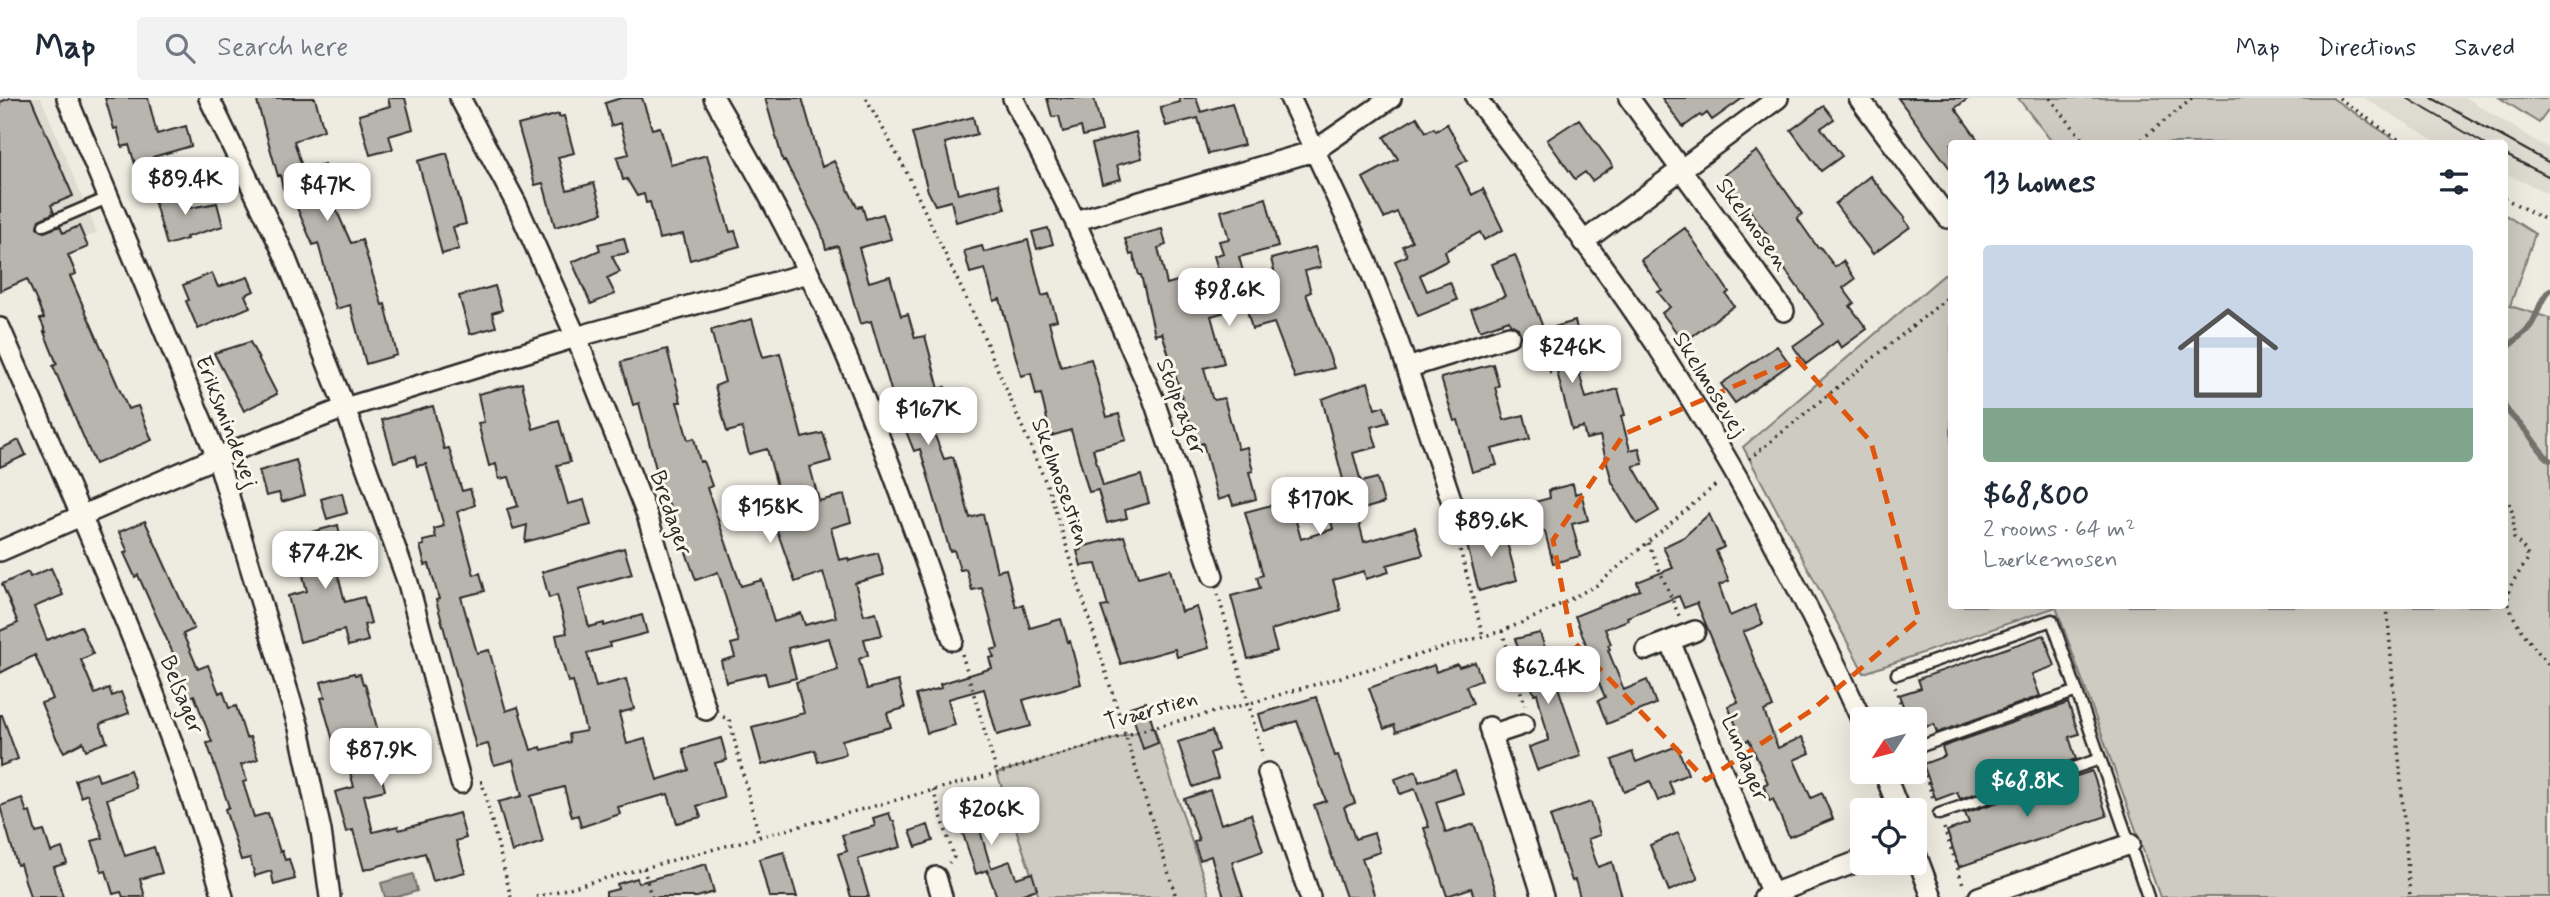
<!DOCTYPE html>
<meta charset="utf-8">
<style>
:root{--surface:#fff;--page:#f2f2f3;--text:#1f2937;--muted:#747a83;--line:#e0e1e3;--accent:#0f766e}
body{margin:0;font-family:Mynerve,sans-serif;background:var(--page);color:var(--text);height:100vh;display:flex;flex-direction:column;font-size:26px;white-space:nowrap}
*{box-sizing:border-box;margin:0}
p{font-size:23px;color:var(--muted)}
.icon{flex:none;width:38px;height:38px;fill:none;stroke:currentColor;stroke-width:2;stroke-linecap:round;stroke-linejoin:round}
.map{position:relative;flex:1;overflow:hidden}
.sheet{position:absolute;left:1948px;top:42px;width:560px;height:469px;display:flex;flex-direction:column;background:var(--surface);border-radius:7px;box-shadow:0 7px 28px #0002}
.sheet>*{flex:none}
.needle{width:46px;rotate:234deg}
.tools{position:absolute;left:1850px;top:609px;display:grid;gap:14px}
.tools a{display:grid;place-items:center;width:77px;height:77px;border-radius:7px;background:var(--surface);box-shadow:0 7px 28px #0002;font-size:35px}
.price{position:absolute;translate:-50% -60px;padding:0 16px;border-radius:14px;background:#fff;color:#222;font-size:23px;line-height:46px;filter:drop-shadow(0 2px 4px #0008)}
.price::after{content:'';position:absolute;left:50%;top:42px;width:21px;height:16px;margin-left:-10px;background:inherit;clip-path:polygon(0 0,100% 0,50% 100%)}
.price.current{background:var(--accent);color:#fff}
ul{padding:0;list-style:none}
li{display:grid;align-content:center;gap:14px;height:371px;padding:0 35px}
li+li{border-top:2px solid var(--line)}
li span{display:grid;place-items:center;height:217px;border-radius:7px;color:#555}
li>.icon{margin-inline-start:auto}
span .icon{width:126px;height:126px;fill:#fffc;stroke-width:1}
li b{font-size:30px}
h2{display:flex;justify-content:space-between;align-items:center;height:84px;padding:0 35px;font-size:30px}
header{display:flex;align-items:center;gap:42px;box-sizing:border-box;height:98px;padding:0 35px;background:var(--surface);border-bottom:2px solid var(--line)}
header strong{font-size:33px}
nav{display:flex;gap:38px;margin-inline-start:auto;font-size:24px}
.search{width:490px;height:63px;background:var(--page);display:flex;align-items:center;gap:18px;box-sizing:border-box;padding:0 24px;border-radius:7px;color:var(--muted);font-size:26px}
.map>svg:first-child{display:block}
.built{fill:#dedbd1}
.green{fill:#cecbc2;stroke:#7c7b76;stroke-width:2}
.water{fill:#a4a29a;stroke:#74726e;stroke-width:2}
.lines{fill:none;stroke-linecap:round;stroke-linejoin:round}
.stream{stroke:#74726e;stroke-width:6}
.building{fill:#b8b5ae;stroke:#2b2b2b;stroke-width:2}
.service-casing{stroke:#2b2b2b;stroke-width:15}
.minor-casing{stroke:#2b2b2b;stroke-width:24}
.path{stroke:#2b2b2b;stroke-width:3.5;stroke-dasharray:2 5;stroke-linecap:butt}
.service{stroke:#fbf7ec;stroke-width:10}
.minor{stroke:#fbf7ec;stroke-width:19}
.tram{stroke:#2b2b2b;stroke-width:2}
.marked{fill:none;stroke:#df570e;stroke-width:5;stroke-dasharray:14 9;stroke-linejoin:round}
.labels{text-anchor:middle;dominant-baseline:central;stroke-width:6;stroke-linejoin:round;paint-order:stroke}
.street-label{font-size:23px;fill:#2b2b2b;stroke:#fbf7ec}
</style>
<header>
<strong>Map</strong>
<div class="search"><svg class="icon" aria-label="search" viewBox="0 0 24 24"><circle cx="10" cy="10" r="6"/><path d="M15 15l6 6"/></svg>Search here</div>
<nav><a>Map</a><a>Directions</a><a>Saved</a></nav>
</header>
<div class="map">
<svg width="2550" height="799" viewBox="0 0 2550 799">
<rect width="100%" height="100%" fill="#eeebe0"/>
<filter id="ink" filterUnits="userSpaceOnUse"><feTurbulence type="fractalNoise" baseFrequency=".0143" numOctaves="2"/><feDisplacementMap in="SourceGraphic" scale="14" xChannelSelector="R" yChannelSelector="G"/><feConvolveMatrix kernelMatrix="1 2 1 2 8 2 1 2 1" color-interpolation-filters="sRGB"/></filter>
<g filter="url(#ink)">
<path class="built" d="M0,0H41L97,135L0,173Z
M2364,0H2466L2550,51V96L2504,75V46L2439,45Z"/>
<path class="green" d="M2018,0H2332L2400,45H2053Z
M2500,0H2550V10L2539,25Z
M2504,116L2535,136L2510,208L2550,220V799H2160L2056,509L1864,575L1743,349L1951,171V508H2504Z
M1154,629L1210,799H1039L997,675Z"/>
<path class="water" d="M413,776L417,793L397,799H385L381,785Z"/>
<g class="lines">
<path class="stream" d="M2504,257C2509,243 2523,239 2531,227C2539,215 2539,202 2550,192
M2504,307C2510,319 2519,324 2527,334C2535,344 2540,354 2550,362"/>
</g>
<path class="building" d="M10,0H31L73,98L51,107L54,115L39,122L37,129L44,134L60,128L63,135L79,128L88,149L68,157L76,176L70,178L128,311L138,308L152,342L95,366L53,268L57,266L44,234H46L40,221L44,220L27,181L0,193V4Z
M105,0H148L157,36L186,28L191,48L153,59L160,86L143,91L129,47L122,49L117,30L114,31Z
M256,0H315L324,32L294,43L303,72L324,66L330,90L327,91L351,145L362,142L382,207L385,206L397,257L366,266L350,207L336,211L318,145L313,147L288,89L283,91L280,77L278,78Z
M388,0H405L413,31L389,38L393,51L370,57L359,17L390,8Z
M621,0H642L652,31L660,29L671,67L707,57L730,134L735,133L740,148L690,162L683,136L659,141L650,104L646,105L644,96L637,98L627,81L623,82L617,59L629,56L620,25L611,28L605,5Z
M765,0H802L822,69L834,63L857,109L862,108L866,121L883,116L891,141L859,150L869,184L890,178L901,218L908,216L915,240L925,238L939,291L945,289L949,305L925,312L944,361L953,359L970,420L983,416L997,473L1006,471L1016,509L1023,507L1030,530L1061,521L1068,544L1070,543L1081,586L1023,602L1031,628L997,637L984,591L948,601L955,627L927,635L916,597L941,590L940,586L992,570L989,560L994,559L991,552L998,550L982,490L972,492L966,471L960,472L954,452L950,453L920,351L914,353L895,306L871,223L860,226L838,148L826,151L821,132L785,63H783Z
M1047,0H1094L1102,33L1083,38L1081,29L1063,34L1059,18L1052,19Z
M1179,0H1196L1201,14L1232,5L1244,47L1208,56L1198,20L1166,28L1160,9L1180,4Z
M1662,0H1743L1712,22L1707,15L1702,19L1700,17L1683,29Z
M1898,0H1969L1955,10L1981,46H1951V72Z
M1824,8L1834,21L1821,30L1842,58L1821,73L1791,32Z
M559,16V19L564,18L574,55L558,59L567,92L594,85L603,115L555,129L543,85L535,87L518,27Z
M973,19L977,36L945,45L958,96L998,86L1005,111L956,124L951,103L935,107L928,93L912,35Z
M1417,19L1426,34L1434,30L1436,33L1447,26L1467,62L1457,68L1472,97L1483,91L1503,132L1484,142L1480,134L1445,153L1448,162L1420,177L1427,193L1450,184L1457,202L1418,218L1395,163L1407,158L1403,148L1412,143L1397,114L1384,120L1363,80L1398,61L1384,39Z
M1579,21L1613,68L1592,83L1585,74L1575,81L1547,42Z
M1136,34L1142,60L1117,67L1121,81L1102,86L1092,46Z
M1757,53L1802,116L1797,120L1818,150L1820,149L1835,169L1843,163L1855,181L1843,190L1854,205L1850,208L1867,231L1841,250L1837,243L1806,266L1793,248L1824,226L1763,141L1768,138L1724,77Z
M447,55L466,126L453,129L459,151L442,156L418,63Z
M1870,78L1905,120L1904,121L1910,129L1873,156L1835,106Z
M179,91L184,111L217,105L223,128L186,139L187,141L167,147L153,99Z
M1266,100L1278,149L1239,159L1247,188L1276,180L1271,161L1315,149L1321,169L1305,173L1311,194L1306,196L1334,270L1295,280L1274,225L1252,231L1246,208L1211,218L1224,265L1204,270L1212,300L1215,302L1224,300L1238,351L1247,349L1253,373L1249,374L1256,401L1233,407L1230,398L1218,402L1203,345L1197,347L1162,235L1155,237L1141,177H1139L1133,156L1130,157L1125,141L1162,131L1166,147L1158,150L1167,186L1218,171L1214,158L1223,155L1219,143L1229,141L1221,113Z
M1048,130L1053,146L1037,151L1032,134Z
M1685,130L1729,194L1726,196L1734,208L1684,244L1662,215L1670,209L1658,194L1662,192L1641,162Z
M624,140L628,155L612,158L620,174L607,180L615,196L591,206L572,164L600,152L598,146Z
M1028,142L1042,198L1049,196L1057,222L1049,224L1061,269L1091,261L1107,319L1119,316L1126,342L1093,351L1103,388L1141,377L1149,405L1125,412L1127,420L1107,425L1098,392L1089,394L1071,332L1051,338L1041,296L1036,297L1031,275L1021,278L1000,201L994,203L985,171L970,175L964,153L982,148L984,154Z
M1515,157L1544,232L1575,223L1583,253L1574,255L1586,300L1618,291L1625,317L1621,318L1630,352L1639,350L1643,366L1633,368L1659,413L1637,426L1612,384L1600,338L1586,341L1583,329L1572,332L1554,262L1550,274L1539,233L1521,238L1518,230L1510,226L1509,222L1480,232L1471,211L1505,198L1492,166Z
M212,175L218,189L248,179L254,193L245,197L250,209L198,231L186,203L189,202L183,187Z
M495,188L502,212L492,215L496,229L470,236L459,198Z
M752,221L763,259L780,255L802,340L823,335L831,363L810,369L819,403L844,397L851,424L831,430L839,462L848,460L849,463L878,455L884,477L855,485L864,517L876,514L882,537L864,541L868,557L859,561L867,591L898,583L905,610L887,615L891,629L842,642L846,656L818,664L815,652L762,667L752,629L804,615L796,584L838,572L829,540L788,550L796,580L768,587L765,575L726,584L721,563L735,559L731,546L739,544L718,474L696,482L656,371L639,305L633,307L621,264L667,251L681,304H677L688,342L694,340L700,364L703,363L712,388L707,390L741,488L762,482L774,524L801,515L805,527L836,519L823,474L795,484L764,395L778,392L767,351L749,356L742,330L727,334L715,288L725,284L711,232Z
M250,244L277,296L244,313L214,255Z
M1777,248L1790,266L1735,305L1721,286Z
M1493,266L1499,288L1495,289L1504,322L1524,317L1530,341L1492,351L1497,367L1472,374L1458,322L1454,323L1441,280Z
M1368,284L1375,311L1384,308L1389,324L1371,329L1377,349L1353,355L1361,384L1377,380L1384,405L1356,413L1364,444L1415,429L1423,457L1387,467L1389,474L1366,481L1364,473L1333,482L1341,512L1271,532L1277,553L1248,561L1231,498L1260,490L1257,479L1263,477L1245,414L1290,402L1301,441L1333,431L1324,396L1345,389L1322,301Z
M522,285L533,331L559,323L570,364L557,367L568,406L584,402L591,427L525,444L527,427L513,431L507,411L518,408L509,379L499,381L496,366L489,368L478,325L484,324L478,296Z
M433,308L444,351L449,350L462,393L470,391L475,407L457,414L474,477L480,475L485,493L461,499L477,555L489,552L506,613L518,609L531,652L541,649L542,652L570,644L569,636L586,633L573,583L568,584L561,560L556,537L567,535L557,497L549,500L542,474L624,450L632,476L579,491L589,529L604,525V528L642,517L647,535L609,545L610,549L587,555L596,589L626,581L634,611L619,615L627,646L645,641L657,682L689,672L683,651L721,640L727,662L715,665L724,700L697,708L701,719L677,725L668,696L618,709L620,716L581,729L578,717L572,719L564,689L531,698L543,744L512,754L498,704L522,698L513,662L494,667L488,646L476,649L436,502L439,501L429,466L425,467L420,448L424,447L423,443L436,440L434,431L444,428L426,366L417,368L415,358L394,364L382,322Z
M19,342L26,357L0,369V351Z
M296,362L305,397L282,404L279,395L266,398L259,373Z
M1573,386L1575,396L1581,394L1588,422L1572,426L1580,458L1553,465L1545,434H1541L1538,422L1510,430L1505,412L1550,400L1549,392Z
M342,395L347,415L327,421L321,401Z
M1709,416L1724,449L1716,453L1729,483L1719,487L1730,518L1755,507L1763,526L1743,534L1773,609L1764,613L1778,650L1802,639L1810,655L1794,662L1811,700L1822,695L1833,721L1789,739L1773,701L1770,703L1763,687L1768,685L1749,642L1743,644L1728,608L1738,604L1697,505L1684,510L1679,498L1627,519L1628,522L1605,531L1611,546L1608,547L1610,551L1608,552L1624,592L1647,582L1656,606L1607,626L1598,603L1605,599L1584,550L1587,549L1575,518L1640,492L1637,484L1673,470L1663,449L1684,439Z
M145,423L194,531L183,536L198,571L208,567L219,595L223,593L229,610L236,608L246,640L250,639L258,661L241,667L247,683L243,684L254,719L268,715L280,754L282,753L285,762L289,761L295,781L274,787L271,773L255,778L250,760L241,762L225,711L229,709L207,645L212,644L194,597L184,601L169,564L176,562L138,477L135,479L124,455L128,454L119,434Z
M338,427L344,460L334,462L345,504L364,499L371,525L364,527L368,543L348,548L344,532L300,544L288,498L307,493L293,439Z
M1503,430L1517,482L1479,493L1465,440Z
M1124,438L1138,479L1170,471L1181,514L1197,509L1209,550L1177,559L1175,551L1121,566L1101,509L1108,508L1096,466L1081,468L1077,453L1081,452V449Z
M51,470L63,497L34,509L47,542L81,528L93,556L81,562L95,596L109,590L112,598L121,594L129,615L100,626L107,644L86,652L83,644L64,654L55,638L41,605L53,601L35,557L0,575V533L18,525L2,486L28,474L30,479Z
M1540,535L1581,658L1537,672L1529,649L1549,642L1537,595L1534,596L1515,541Z
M2044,537L2055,568L2032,576L2040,598L1937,635L1934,626L1914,633V621H1908L1899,597L1921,590L1918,581Z
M1475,564L1482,582L1466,588L1473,606L1396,634L1394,627L1384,631L1369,590L1434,567L1436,574L1457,566L1459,569Z
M354,575L355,577L360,576L363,586H365L385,659L377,661L385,692L364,697L373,734L398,728L399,732L459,715L466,740L456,743L465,774L433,783L425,755L364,772L353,732L346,734L335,694L354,689L342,644L334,646L321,600L325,599L321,584Z
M1316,599L1335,658L1338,657L1355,705L1344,709L1355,741L1374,735L1380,754L1362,760L1375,799H1346L1314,707L1326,703L1297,623L1264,633L1259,616Z
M1146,604L1158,645L1143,651L1130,609Z
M2068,605L2079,636L2069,639L2076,661L1960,701L1957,694L1936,702L1923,666L1945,658L1942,649Z
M0,617H2L18,661L0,668Z
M1212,633L1218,652L1210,655L1218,680L1193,689L1178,644Z
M1677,648L1688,676L1669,684L1674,696L1658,703L1650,683L1624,694L1612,662L1632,654L1636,664Z
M130,672L136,690L107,701L125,758L154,749L162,775L140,781L145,799H123L121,794L113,796L106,773L102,774L92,743L103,740L87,696L81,699L75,682L96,674L99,683Z
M1455,672L1463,695L1436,704L1446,735L1474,726L1498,799H1474L1471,790L1447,798L1424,730L1429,729L1415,691L1400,696L1395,681L1416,673L1419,684Z
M2092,673L2107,718L1959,769L1947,733L1969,725L1965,715Z
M1210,692L1221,726L1251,716L1263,753L1232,764L1243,799H1224L1211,758L1200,762L1194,744L1199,742L1184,701Z
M999,696L1008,723L980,732L991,770L1010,763L1016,780L1032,775L1037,791L1014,799H997L987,772L976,776L955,711Z
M22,700L27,715L30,714L36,735L44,733L51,754L62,750L67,765L54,769L63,799H30L20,766L17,767L0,708Z
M1591,704L1600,737L1588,741L1598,769L1612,764L1622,799H1580L1575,782L1572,783L1550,718Z
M889,715L892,723H894L901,749L858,761L869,799H851L838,756L847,753L842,737L875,728L873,720Z
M928,727L933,743L916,749L910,733Z
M1678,735L1698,781L1669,793L1650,747Z
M784,754L797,799H769L759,761Z
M706,766L714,794L697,799H606V794L618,791L617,786L637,780L638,785Z"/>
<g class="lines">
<g class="service-casing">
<path id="service" d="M44,127L110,99
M1897,576L2052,522L2148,799
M1916,650L2077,593
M1939,716L2100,661"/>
</g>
<g class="minor-casing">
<path id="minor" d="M67,0L217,359L299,630L321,733L330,799
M209,0L284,156L345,310L408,485L461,685
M460,0L516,105L576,239L647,417L706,612
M714,0C760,79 805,161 841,245C883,343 918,442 953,542
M1013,0L1075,123L1153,300L1213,478
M1290,0L1366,162L1399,246L1453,407
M1476,0C1537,82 1602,163 1658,249C1735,368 1803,494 1862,623
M1629,0L1784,213
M1859,0L1948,120
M1075,123L1314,53L1391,0
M1583,144L1778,0
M0,230C81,417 166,603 223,799
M1407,270L1509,238
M0,453L217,359L345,310L576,239L808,175
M1670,543L1773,799
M1646,552L1695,533
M1489,629L1543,799
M1491,637L1524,626
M1884,674L1899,712
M1268,675L1310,799
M1914,751L1932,799
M936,779L942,799
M1764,799L1862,762
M1979,799L2130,746"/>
</g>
<path class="path" d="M866,0L904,69L981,232L1049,392L1176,799
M2050,0L2086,46
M2339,0L2388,35L2406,46
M2136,46L2193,0
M2504,100L2550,124
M1749,361L1951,197
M2504,392L2513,416L2514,440L2526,453L2528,460C2523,472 2508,485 2508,499C2508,521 2537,552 2550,569
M1453,425L1483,538
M1648,445L1680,520
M1218,496L1263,658
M2387,508L2410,799
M1502,533L1525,607
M962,556L997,675
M1895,589L1906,621
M723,619L729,621L759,738
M1921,664L1934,703
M480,684H482L511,799
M933,692L954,759L949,765
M1944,730L1964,789
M644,770L651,799
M536,799L997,675L1154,629L1247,606L1502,533L1542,516L1597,487L1718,385"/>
<use href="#service" class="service"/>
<use href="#minor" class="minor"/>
<path class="tram" d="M2407,0L2485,46
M2432,0L2550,65
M2504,56L2550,79"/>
</g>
</g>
<path class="marked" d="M1797,261L1871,344L1919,521L1812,612L1706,682L1572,542L1553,442L1624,336Z"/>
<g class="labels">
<g class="street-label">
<text transform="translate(1752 127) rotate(54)">Skelmosen</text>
<text transform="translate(1709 287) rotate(58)">Skelmosevej</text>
<text transform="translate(1180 309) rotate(69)">Stolpeager</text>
<text transform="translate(226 324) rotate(69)">Eriksmindevej</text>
<text transform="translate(1060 384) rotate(70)">Skelmosestien</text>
<text transform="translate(670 415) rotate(71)">Bredager</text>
<text transform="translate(181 597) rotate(68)">Belsager</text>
<text transform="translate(1151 613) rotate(-16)">Tværstien</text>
<text transform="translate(1744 660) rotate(68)">Lundager</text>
</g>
</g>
</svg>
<div class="tools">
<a><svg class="needle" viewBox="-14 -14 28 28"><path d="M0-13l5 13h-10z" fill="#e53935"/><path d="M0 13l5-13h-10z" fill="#747a83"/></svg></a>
<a><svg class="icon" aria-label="locate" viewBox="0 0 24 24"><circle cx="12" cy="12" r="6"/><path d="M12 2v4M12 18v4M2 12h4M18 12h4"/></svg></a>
</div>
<b class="price" style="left:185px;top:119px">$89.4K</b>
<b class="price" style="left:327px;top:125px">$47K</b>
<b class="price" style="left:1229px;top:230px">$98.6K</b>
<b class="price" style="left:1572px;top:287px">$246K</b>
<b class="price" style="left:928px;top:349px">$167K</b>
<b class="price" style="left:1320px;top:439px">$170K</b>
<b class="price" style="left:770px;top:447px">$158K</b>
<b class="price" style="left:1491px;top:461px">$89.6K</b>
<b class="price" style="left:325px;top:493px">$74.2K</b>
<b class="price" style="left:1548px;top:608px">$62.4K</b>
<b class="price" style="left:381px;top:690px">$87.9K</b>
<b class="price current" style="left:2027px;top:721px">$68.8K</b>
<b class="price" style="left:991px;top:749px">$206K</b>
<section class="sheet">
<h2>13 homes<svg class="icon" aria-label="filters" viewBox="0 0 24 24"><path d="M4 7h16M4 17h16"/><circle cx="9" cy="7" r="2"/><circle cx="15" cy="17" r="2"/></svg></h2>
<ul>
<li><span style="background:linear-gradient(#c9d6e8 75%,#7fa58c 0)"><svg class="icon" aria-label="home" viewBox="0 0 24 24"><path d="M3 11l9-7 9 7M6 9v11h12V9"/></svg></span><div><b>$68,800</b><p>2 rooms · 64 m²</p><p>Lærkemosen</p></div></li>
</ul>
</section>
</div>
